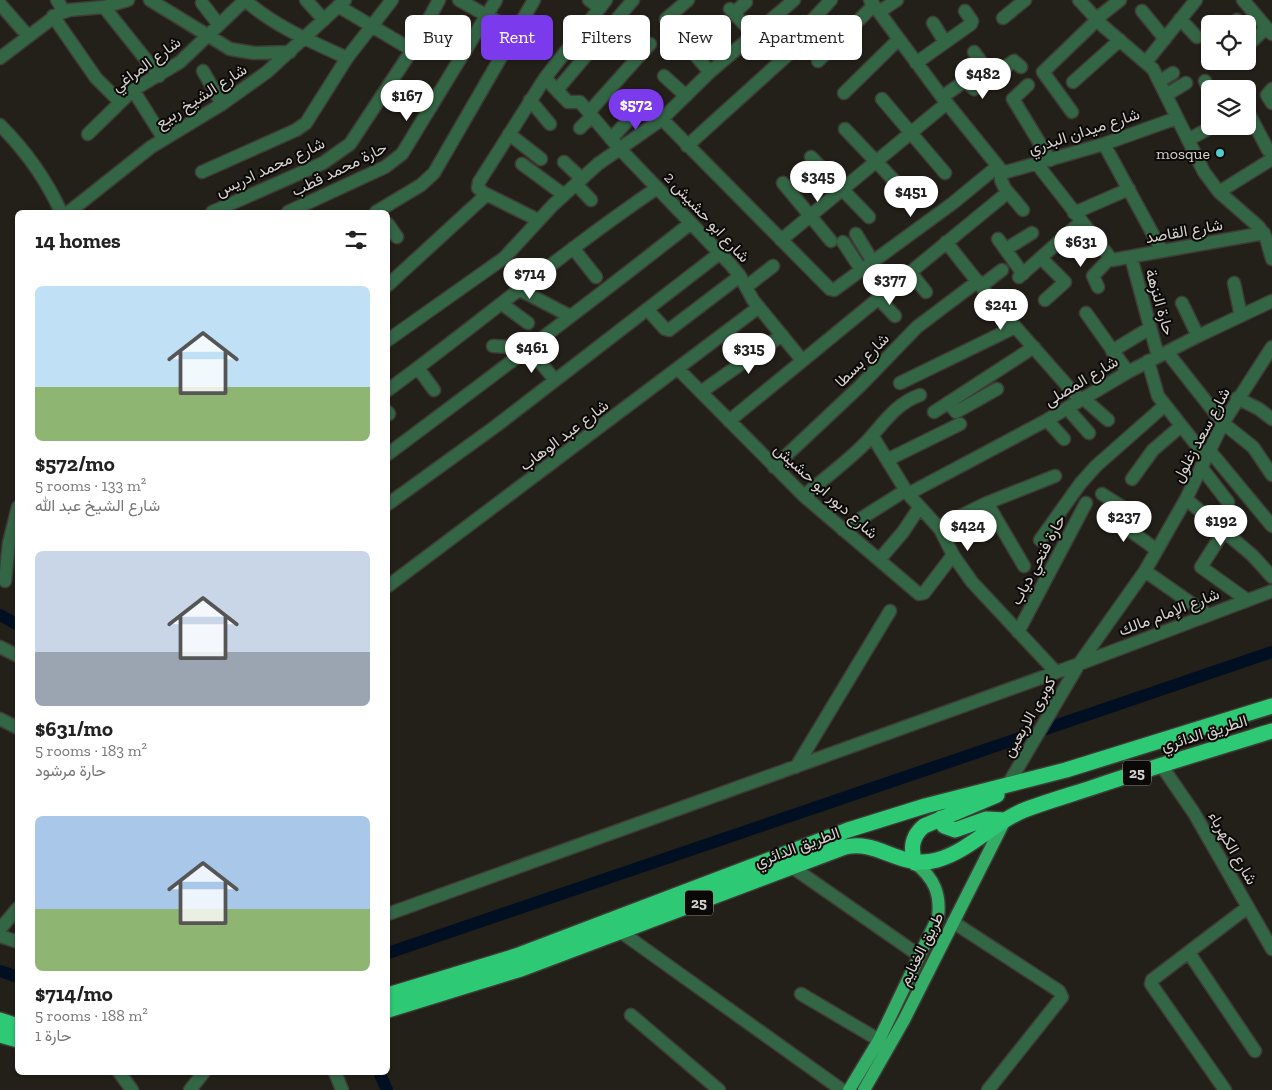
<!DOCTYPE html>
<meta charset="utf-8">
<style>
:root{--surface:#fff;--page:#f6f6f6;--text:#222;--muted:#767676;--accent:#7c3aed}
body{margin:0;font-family:"Zilla Slab",Vazirmatn,serif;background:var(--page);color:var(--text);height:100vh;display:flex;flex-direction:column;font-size:19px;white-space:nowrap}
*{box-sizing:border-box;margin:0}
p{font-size:16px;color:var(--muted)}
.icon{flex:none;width:28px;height:28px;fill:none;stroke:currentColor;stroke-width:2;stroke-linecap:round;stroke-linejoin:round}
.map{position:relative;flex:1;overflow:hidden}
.side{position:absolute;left:15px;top:210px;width:375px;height:865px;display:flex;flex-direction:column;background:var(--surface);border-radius:8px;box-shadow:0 1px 4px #0004}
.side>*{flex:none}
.guide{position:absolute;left:405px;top:15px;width:475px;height:45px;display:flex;gap:10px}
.controls{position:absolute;left:1201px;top:15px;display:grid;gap:10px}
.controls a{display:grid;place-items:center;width:55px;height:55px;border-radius:8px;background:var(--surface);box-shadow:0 1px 4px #0004;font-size:25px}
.price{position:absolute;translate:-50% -42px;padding:0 11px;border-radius:18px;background:#fff;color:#222;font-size:16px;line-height:32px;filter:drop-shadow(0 1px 2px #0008)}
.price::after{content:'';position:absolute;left:50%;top:30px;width:15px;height:11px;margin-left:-8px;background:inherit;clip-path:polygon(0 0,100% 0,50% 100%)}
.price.active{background:var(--accent);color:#fff}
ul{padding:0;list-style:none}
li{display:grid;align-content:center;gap:10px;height:265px;padding:0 20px}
li span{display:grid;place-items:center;height:155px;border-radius:8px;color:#555}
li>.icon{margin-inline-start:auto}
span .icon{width:90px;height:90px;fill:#fffc;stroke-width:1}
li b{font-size:21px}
h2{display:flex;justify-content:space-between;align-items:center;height:60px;padding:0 20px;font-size:21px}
.tag{padding:0 18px;border-radius:8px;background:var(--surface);box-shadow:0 1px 4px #0004;font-size:18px;line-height:45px}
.tag.active{background:var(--accent);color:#fff}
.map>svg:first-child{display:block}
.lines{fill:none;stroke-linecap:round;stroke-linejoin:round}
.canal{stroke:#000f21;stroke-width:12}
.minor-casing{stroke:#3f3b36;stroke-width:15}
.major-casing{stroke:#3f3b36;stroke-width:15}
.highway-casing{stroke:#3f3b36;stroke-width:18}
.minor{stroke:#364;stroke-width:12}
.major{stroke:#34ad66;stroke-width:12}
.highway{stroke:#2ec974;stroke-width:15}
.poi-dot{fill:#52cdce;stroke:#0b0907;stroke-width:2}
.labels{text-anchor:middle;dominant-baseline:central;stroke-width:4;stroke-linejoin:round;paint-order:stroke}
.shield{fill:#0b0907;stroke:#989592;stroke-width:1}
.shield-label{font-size:15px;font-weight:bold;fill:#d5d1ce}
.street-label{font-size:16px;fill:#d5d1ce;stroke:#0b0907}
.poi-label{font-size:16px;fill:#d5d1ce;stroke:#0b0907;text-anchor:end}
</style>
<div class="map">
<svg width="1272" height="1090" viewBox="0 0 1272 1090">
<rect width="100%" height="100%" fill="#231f19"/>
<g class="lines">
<path class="canal" d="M0,615L18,625
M388,953L1272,652
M0,971L18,977
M379,1072L387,1090"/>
<g class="minor-casing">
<path id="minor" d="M57,0L64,11
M150,0L230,49L254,53L290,52
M245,0C274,26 312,42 347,58
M306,0L324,20
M459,0L516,32
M589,0L600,8
M870,0L942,97L1001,170
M1079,0L1103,26L1153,69L1204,172L1219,192L1259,227L1266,238L1272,259
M1243,0L1272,34
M202,3L219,25
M0,4L28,36
M338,6L412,50
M104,7L159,76
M730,9L753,34
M1142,11L1165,39
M879,12L897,0
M734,13L746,2
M53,16L96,78L120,102
M1003,18L1025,0
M666,19L688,0
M1096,19L1120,0
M1180,19L1197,37
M1237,20L1240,24
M933,23L945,42
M667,29L690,49L710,72
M802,31L831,0
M1248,45L1266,28
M974,52L992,77
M0,58L58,14L70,10L104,7L128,0
M818,61L874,5
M1146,62L1196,0
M916,63L971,24L972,21L965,11
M203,71L222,104
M664,76L686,96
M545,78L568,102H580L619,148L731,265L740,276L753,300L802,360
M1160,81L1173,73
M1205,81L1210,92
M1073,82L1120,40
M1028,85L1013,99L1050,160
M1272,89L1267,95L1272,103
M133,90L164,139
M557,90L633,0
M844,93L899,39
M1166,95L1186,83
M942,97L965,81L974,89L1014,61L1021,67
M882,99L945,173
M530,100L550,124
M589,112L650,44
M1072,112L1043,72L1097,20
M1248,112L1268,150
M662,119L830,289L834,290L953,203L998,166
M0,125C26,151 46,179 61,212
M580,128L592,116
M845,129L908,195
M88,134L133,90L180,62L245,0
M509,134L541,159
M611,139L632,116V111L639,104
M1188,140L1213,126
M1104,144L1162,251
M687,146L793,50
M811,157L869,217
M564,162L582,179
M522,164L564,195
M1037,164L1112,260L1264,233
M1001,170L1006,172L1104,144L1177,118
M202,172L296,130L306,123L347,58L392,0
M783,183L831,241
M576,184L591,200
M1007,191L1023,210
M1219,192L1272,159
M486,194L538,220
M69,212L151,147L222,104L267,72L345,0
M212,212L323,163L350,144L412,50L439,0
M288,212L385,167L402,154L496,0
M376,212L421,185L434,173L534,0
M1074,213L1129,189
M388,224L397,237
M856,234L873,262
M998,239L1023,274
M781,240L947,103
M843,242L862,271
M946,242L996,305L1080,400
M573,248L596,277
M1006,249L1032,233
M1131,257L1158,356
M1042,259L1065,282L1045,300
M910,272L926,292
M1019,277L1081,222
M1234,283L1241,316
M388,285L486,195L478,188L479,182L545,78L606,0
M981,286L1002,270
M746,287L773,266
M1098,287L1093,276L1110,258
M520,290L570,316
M878,298L895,316
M1182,303L1198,336
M502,304L528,323
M647,309L665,329L669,330L740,276
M1086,313L1128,372
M388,340L504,258L553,205L598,164L662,119L710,72L794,0
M493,346L530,348
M529,349L555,380
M1112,351L1150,328
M1167,352L1223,423L1253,447L1272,475
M1148,361L1158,396L1206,457
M418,368L434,390
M678,369L804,496L919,594L924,593L953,555
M900,383L1015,327
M388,390C478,324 564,251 657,188
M701,392L782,335
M1083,398L1108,420
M1237,398L1259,409L1272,419
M949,403L956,412L997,389
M1067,408L1089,433
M388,412L389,414
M934,412L1034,347
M1047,420L1064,439
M729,421L1007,193L1001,180V170
M873,437L908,494L940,529L953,555L972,582L1056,672
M1209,450L1272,526
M388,454C490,378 591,302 691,223
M887,460L960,424
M774,467L860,386L917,327L978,281
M1201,467L1228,502
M1132,479L1153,450L1181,426
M908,494L1047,420L1128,372L1198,336L1272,301
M1102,494L1124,508L1117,521
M804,496C821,481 840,467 857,451C879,432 891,405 920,395
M1186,499L1252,555L1272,577
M987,503L1024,566
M388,504L496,426L720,253
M1107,514L1157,550
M938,527L987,503L1055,476
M843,530L906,490
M1224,531L1201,567L1247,600
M1040,540L1080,484L1096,466L1164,406
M879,560L903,532L919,508
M1145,571L1208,615
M5,581L9,543L18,507
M388,586L759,307
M1018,632L1086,503
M0,647L18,656
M0,719L18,728
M1161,765L1194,813L1272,949
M796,767L890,611
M1007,786L1079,664L1145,571L1186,499L1223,423L1272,347
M792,867L920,956
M388,914L1079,664L1272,591
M953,922L1059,991L1062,997L988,1090
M0,929L18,908
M621,932L842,1090
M0,936L18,942
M1189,953L1255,1051
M801,994L879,1040
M631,1015L719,1090
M119,1072L132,1090
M335,1072L342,1090
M190,1090L204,1072
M1225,1090L1151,984L1152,980L1248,907"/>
</g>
<g class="major-casing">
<path id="major" d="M849,1090L879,1040L938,917C941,894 934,878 915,863
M864,1090L904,1020L1005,820"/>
</g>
<g class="highway-casing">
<path id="highway" d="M941,818L944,826L955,830L986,819L1005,820
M915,863C910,848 912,836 924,826L997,795
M388,995L516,956L848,830L925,806L1066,770L1272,706
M388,1010L521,969L845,847C878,839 901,870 937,860C969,851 992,824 1022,811C1045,802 1070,795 1094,787C1153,767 1213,749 1272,731
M0,1020L18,1026
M0,1035L18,1040"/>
</g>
<use href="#minor" class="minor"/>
<use href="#major" class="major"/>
<use href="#highway" class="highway"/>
</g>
<circle class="poi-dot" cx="1220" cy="153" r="5"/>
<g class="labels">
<g class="shield">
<rect x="1123" y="760.5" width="28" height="25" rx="4"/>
<rect x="685" y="890.5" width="28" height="25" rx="4"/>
</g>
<g class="shield-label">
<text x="1137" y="773">25</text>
<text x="699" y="903">25</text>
</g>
<g class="street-label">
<text transform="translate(146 64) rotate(-36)">شارع المراغي</text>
<text transform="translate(201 96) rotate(-33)">شارع الشيخ ربيع</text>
<text transform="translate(1084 131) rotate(-18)">شارع ميدان البدري</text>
<text transform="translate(270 167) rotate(-25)">شارع محمد ادريس</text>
<text transform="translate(339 169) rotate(-26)">حارة محمد قطب</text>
<text transform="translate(707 217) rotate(47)">شارع ابو حشيش 2</text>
<text transform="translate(1184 231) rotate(-10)">شارع القاصد</text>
<text transform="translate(1160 302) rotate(74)">حارة النزهة</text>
<text transform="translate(862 360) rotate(-45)">شارع بسطا</text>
<text transform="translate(1081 381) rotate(-31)">شارع المصلى</text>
<text transform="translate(564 435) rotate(-37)">شارع عبد الوهاب</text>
<text transform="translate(1201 435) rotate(-62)">شارع سعد زغلول</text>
<text transform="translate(826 491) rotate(42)">شارع دبور ابو حشيش</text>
<text transform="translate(1038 560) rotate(-62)">حارة فتحي دياب</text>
<text transform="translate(1169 612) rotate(-21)">شارع الإمام مالك</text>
<text transform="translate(1029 717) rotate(-60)">كوبرى الاربعين</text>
<text transform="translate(1204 733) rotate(-17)">الطريق الدائري</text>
<text transform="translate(797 847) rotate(-20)">الطريق الدائري</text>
<text transform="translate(1233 848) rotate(60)">شارع الكهرباء</text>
<text transform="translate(921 949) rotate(-63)">طريق الغنايم</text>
</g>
<g class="poi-label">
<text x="1210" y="153">mosque</text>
</g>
</g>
</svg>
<div class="controls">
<a><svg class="icon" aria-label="locate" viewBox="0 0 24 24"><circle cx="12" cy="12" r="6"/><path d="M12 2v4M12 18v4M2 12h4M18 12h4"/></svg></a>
<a><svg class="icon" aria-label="layers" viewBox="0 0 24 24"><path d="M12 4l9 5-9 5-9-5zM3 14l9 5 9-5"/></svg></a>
</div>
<b class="price" style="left:983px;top:100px">$482</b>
<b class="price" style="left:407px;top:122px">$167</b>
<b class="price active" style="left:636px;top:131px">$572</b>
<b class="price" style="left:818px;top:203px">$345</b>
<b class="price" style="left:911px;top:218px">$451</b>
<b class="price" style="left:1081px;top:268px">$631</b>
<b class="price" style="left:530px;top:300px">$714</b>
<b class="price" style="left:890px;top:306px">$377</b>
<b class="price" style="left:1001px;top:331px">$241</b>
<b class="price" style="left:532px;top:374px">$461</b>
<b class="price" style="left:749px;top:375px">$315</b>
<b class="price" style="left:1124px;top:543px">$237</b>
<b class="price" style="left:1221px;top:547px">$192</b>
<b class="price" style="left:968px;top:552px">$424</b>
<div class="guide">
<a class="tag">Buy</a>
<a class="tag active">Rent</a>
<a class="tag">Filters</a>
<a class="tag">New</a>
<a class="tag">Apartment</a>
</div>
<section class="side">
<h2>14 homes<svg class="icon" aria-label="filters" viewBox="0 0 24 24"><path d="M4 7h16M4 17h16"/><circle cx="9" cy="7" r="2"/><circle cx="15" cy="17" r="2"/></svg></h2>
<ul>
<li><span style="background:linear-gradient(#bfe0f5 65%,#8fb573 0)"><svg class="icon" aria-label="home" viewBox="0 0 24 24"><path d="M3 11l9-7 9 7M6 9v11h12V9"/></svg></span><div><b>$572/mo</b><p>5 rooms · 133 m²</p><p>شارع الشيخ عبد الله</p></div></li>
<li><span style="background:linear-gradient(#c9d6e8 65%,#9aa5b1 0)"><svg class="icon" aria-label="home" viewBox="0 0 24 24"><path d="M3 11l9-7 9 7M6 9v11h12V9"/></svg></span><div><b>$631/mo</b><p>5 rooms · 183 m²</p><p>حارة مرشود</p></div></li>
<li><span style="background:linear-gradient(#a9c7e8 60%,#8fb573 0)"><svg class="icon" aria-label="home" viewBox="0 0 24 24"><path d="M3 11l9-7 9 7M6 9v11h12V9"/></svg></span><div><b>$714/mo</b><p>5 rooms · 188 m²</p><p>حارة 1</p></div></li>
</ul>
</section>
</div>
